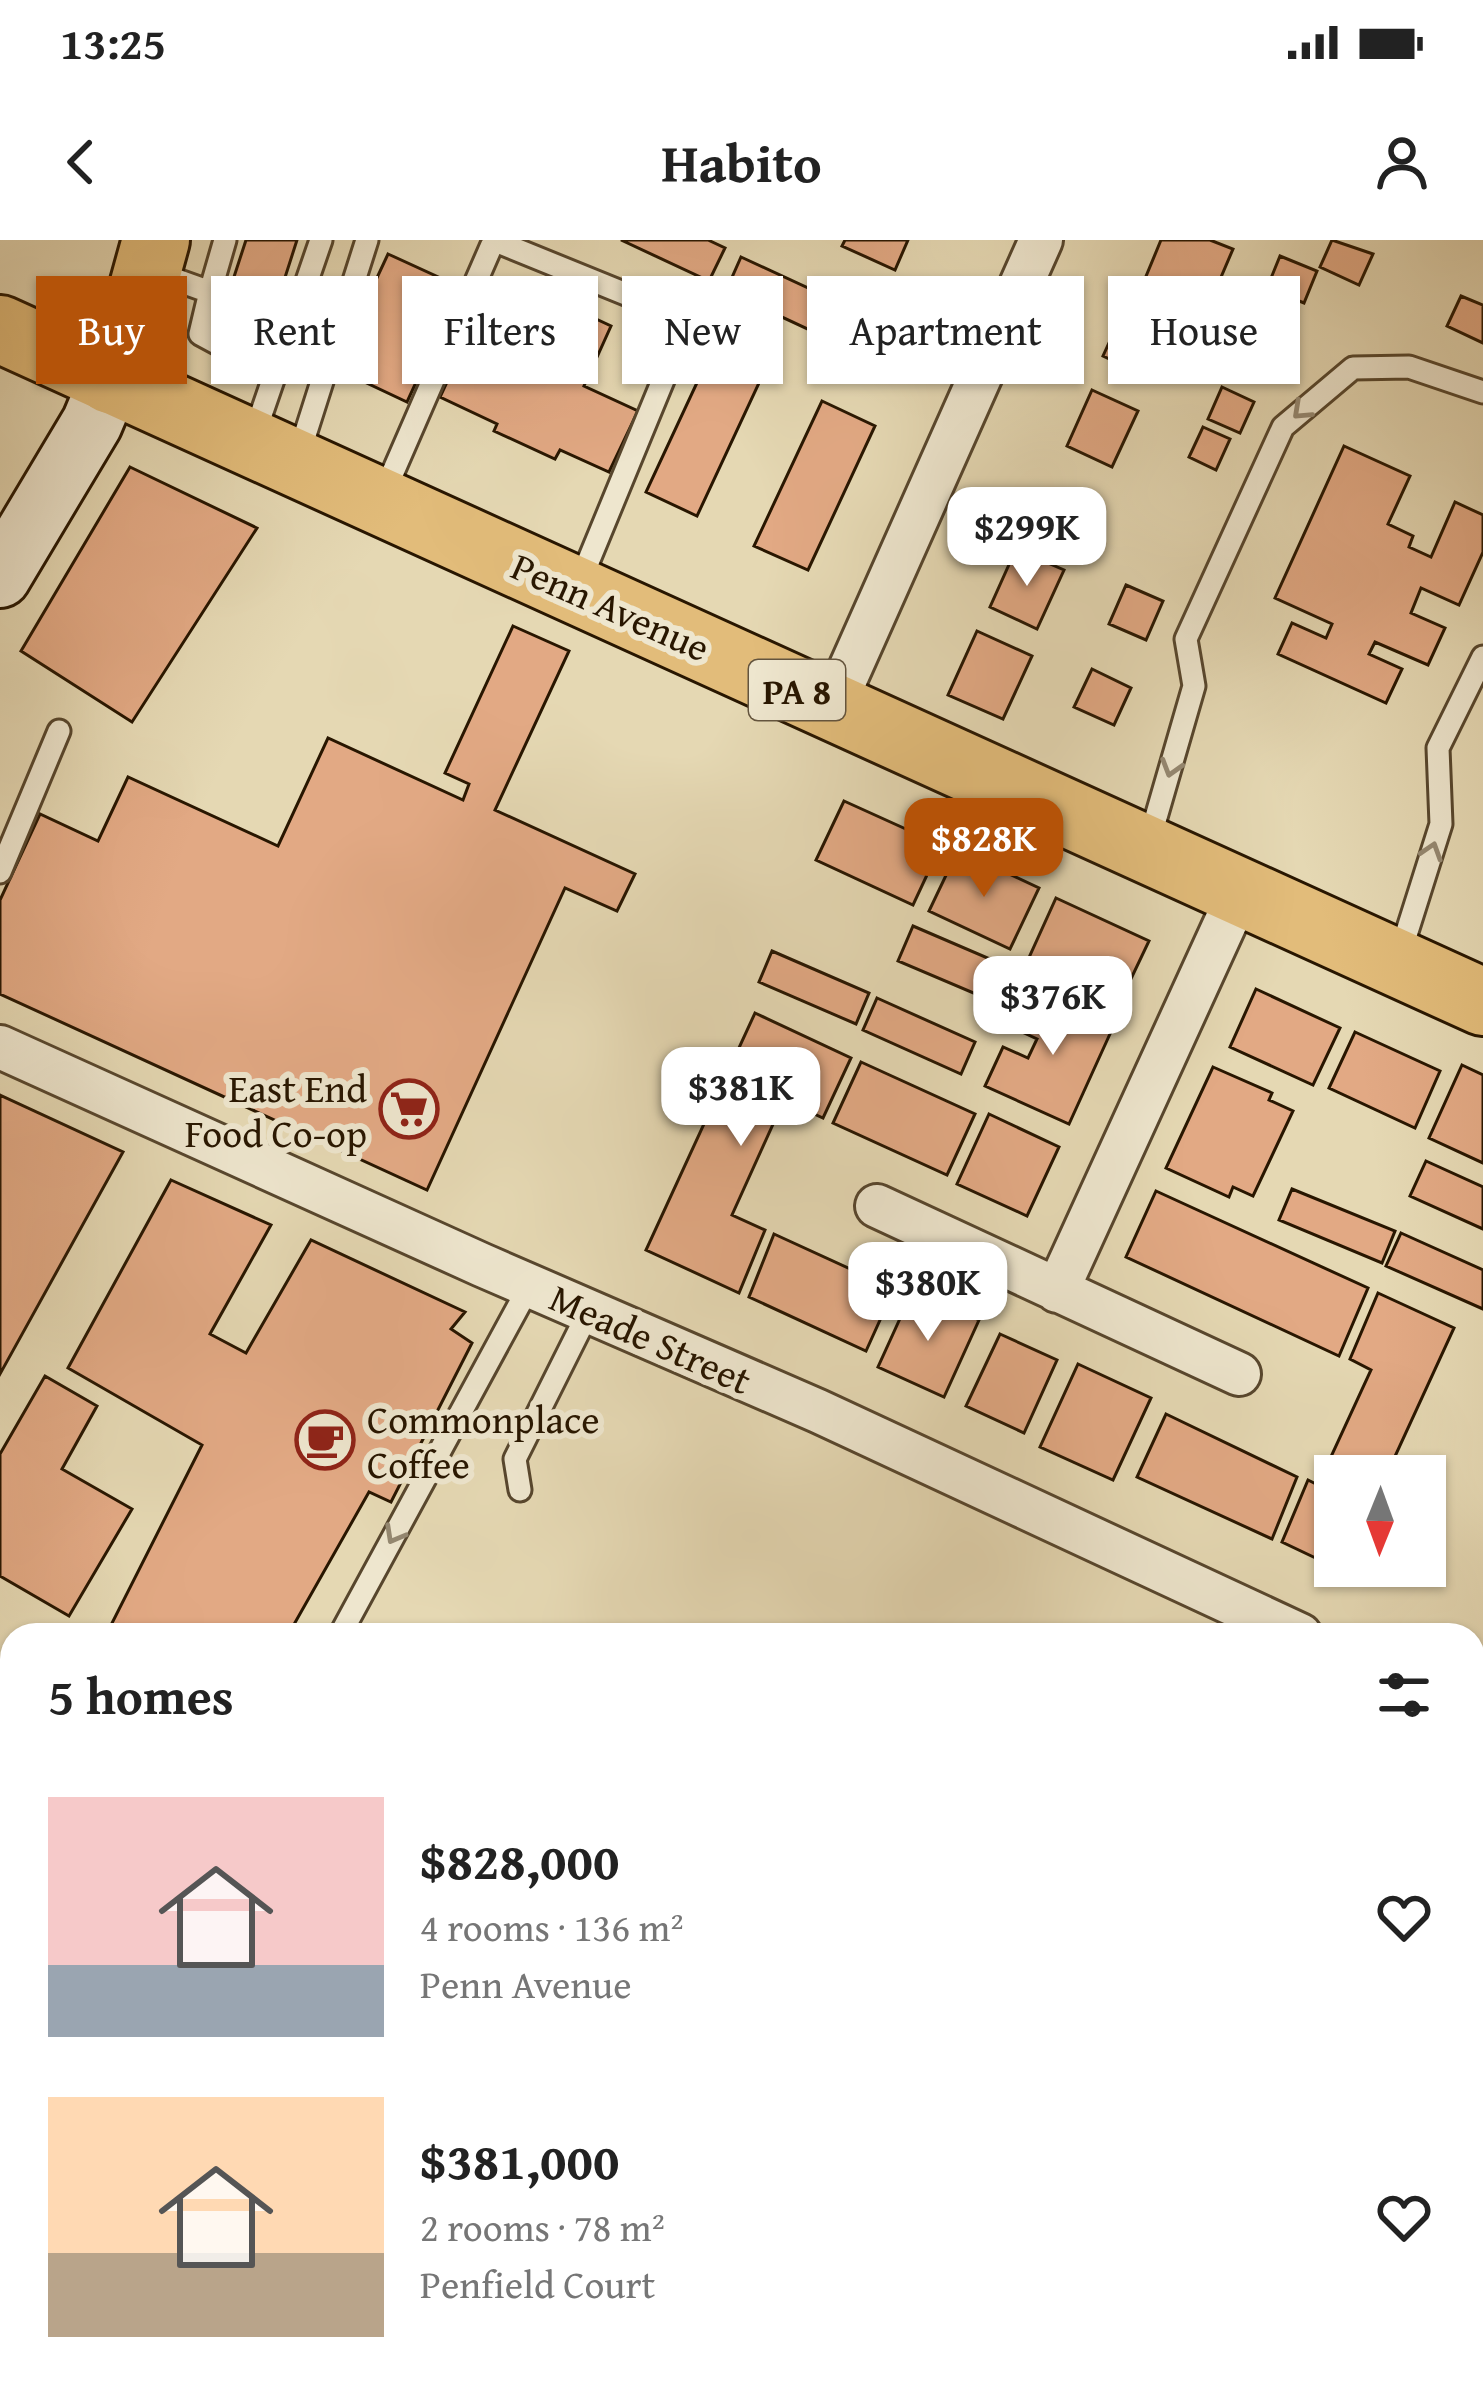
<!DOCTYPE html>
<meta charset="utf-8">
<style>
:root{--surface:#fff;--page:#f6f6f6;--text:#222;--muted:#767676;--accent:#b45309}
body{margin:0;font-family:"Gentium Book Plus",serif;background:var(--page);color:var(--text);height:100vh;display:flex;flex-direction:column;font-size:45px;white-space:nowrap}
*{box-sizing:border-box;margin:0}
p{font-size:39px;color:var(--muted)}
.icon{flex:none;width:66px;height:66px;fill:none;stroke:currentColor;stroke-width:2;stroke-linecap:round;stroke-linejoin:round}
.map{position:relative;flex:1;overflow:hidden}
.panel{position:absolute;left:0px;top:1383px;width:1485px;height:771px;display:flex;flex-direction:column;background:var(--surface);border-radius:36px 36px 0 0;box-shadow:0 3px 9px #0004}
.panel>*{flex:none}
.hud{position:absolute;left:36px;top:36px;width:1413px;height:108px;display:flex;gap:24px}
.needle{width:78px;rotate:181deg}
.buttons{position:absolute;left:1314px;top:1215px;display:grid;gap:24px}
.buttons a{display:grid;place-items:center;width:132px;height:132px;border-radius:0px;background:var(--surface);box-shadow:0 3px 9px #0004;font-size:60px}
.price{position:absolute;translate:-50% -102px;padding:0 27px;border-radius:24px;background:#fff;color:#222;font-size:39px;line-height:78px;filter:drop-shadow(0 3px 6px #0008)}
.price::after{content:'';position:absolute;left:50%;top:72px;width:36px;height:27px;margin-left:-18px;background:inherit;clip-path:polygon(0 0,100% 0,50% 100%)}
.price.on{background:var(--accent);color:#fff}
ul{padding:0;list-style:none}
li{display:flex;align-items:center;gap:36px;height:300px;padding:0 48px}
li span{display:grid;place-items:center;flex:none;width:336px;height:240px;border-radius:0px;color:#555}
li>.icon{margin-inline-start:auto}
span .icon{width:144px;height:144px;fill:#fffc;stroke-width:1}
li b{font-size:51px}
h2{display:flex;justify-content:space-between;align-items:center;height:144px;padding:0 48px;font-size:51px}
.chip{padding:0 42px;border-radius:0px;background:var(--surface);box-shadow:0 3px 9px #0004;font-size:42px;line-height:108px}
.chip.on{background:var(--accent);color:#fff}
.status{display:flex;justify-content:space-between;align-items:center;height:84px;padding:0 60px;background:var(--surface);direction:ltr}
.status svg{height:33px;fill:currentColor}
header{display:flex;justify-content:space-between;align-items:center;height:156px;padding:0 48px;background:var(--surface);font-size:54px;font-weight:700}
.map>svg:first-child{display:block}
.building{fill:#e2a984;stroke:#281600;stroke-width:3}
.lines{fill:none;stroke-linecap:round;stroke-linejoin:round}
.service-casing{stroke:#57462d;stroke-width:27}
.minor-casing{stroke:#57462d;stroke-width:48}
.secondary-casing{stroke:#281600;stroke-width:66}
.primary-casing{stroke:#281600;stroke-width:72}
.trunk-casing{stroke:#281600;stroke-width:72}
.service{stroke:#eee6ce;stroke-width:21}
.minor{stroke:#eee6ce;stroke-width:42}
.secondary{stroke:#eee6ce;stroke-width:60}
.primary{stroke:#e2bc7a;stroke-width:66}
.trunk{stroke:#e2bc7a;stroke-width:66}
.oneway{stroke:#958871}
.labels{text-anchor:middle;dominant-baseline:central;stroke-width:12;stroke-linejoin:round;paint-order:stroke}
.shield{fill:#eee6ce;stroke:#63543e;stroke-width:3}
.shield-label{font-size:36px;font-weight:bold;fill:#281600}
.street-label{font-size:39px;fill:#281600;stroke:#eee6ce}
.poi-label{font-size:39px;fill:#281600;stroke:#eee6ce;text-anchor:end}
</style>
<div class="status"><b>13:25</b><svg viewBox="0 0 49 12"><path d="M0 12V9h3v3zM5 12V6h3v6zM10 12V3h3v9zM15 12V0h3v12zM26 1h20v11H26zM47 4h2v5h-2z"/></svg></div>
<header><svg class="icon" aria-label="back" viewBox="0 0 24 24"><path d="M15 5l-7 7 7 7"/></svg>Habito<svg class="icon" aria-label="person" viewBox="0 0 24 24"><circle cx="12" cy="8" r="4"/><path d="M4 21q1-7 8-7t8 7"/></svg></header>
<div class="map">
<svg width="1483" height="2152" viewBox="0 0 1483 2152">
<rect width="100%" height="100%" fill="#e5d8b3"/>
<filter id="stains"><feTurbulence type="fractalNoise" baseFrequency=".00167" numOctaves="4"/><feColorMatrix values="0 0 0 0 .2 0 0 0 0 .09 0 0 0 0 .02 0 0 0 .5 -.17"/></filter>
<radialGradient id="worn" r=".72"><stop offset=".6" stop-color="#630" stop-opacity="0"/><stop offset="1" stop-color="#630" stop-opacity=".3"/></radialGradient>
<path class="building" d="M246,0H297L264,103L217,89Z
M621,0H708L725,8L709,41Z
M845,0H908L895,30L842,6Z
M1161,0H1210L1233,9L1216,49L1223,52L1214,76L1142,46Z
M1332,0L1373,14L1359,45L1320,27Z
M388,14L460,47L407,162L335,128Z
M1280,16L1317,31L1304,63L1267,48Z
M741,17L916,98L900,132L726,51Z
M1461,56L1483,65V103L1447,86Z
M1130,57L1184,82L1157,141L1103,116Z
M551,58L611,86L584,146L638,171L609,232L560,210L555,219L494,191L497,184L440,157L468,97L521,122Z
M708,119L759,143L697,276L646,252Z
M1222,147L1254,162L1240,193L1208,179Z
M1092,150L1138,171L1112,227L1067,206Z
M822,161L875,186L808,330L754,306Z
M1203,187L1230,199L1216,230L1189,217Z
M1344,206L1410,236L1388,284L1413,296L1409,307L1431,317L1455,262L1483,275V312L1459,365L1421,348L1411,373L1445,388L1428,425L1375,402L1369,414L1402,429L1386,463L1278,414L1292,383L1326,398L1332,384L1275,358Z
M130,227L257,288L132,482L21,411Z
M1016,309L1064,330L1037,389L990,367Z
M1126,345L1163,361L1146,400L1109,384Z
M513,386L569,411L495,570L635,634L617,671L565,648L427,950L0,754V660L40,574L98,601L128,537L278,606L328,498L463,560L469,544L445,533Z
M977,391L1032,416L1003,479L948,455Z
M1092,429L1131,448L1114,485L1074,467Z
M844,561L941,605L913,665L816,620Z
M958,610L1039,648L1010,709L929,671Z
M1056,658L1149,701L1119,764L1027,722Z
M913,686L1011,728L997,763L898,721Z
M772,711L869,753L856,784L759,742Z
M1256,749L1340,788L1313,845L1230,807Z
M1038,750L1114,785L1069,884L985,846L1003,807L1028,818L1037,799L1020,791Z
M877,758L975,802L961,834L863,790Z
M755,773L851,818L823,878L784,860L732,975L765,990L739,1053L646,1010Z
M1355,792L1440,831L1415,888L1329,848Z
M861,822L975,874L947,935L833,883Z
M1462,825L1483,835V923L1429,898Z
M1213,827L1272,853L1269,860L1293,871L1253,956L1233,947L1229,957L1166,928Z
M0,855L123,912L0,1134Z
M989,874L1059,907L1027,976L957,944Z
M1426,921L1483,947V989L1410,956Z
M171,940L271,985L210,1094L246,1113L311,1000L465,1072L451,1089L472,1103L391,1262L369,1252L288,1395H106L202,1205L68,1128Z
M1292,949L1395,991L1382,1023L1279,980Z
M1156,951L1368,1048L1339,1116L1126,1017Z
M1401,993L1483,1030V1069L1386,1026Z
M774,994L894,1049L866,1111L749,1057Z
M913,1050L979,1080L944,1157L878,1127Z
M1378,1053L1454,1088L1386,1236H1335V1326H1345L1343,1331L1282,1302L1308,1240L1318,1245L1371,1130L1350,1119Z
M1000,1094L1057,1120L1024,1193L966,1166Z
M1078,1124L1151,1158L1113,1240L1040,1207Z
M45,1136L97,1166L62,1229L132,1269L69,1376L0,1336V1214Z
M1166,1174L1297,1237L1272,1299L1137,1237Z
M0,1702L12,1709V1864L0,1885Z
M1473,1804L1483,1808V2152H1224L1206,2142H1473Z
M12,1969V2142H244L237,2152H0V1991Z"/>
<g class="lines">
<g class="service-casing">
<path id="service" d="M493,0L680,76V99L579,344
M154,32L210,52L225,0
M227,58L210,52L200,94L276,135
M253,198L321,0
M298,217L367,0
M383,255L494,0
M1148,605L1194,446L1186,399L1283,187L1353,128L1409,127L1483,152
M0,632L59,491
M1399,717L1441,584L1438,508L1483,417
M520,1250L515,1219L589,1071
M340,1395L530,1045
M0,1934L12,1912
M327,2152L333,2142
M816,2152L821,2142"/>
</g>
<g class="minor-casing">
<path id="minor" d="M833,467L1041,0
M0,807L482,1025L818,1171L1300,1395
M877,966L1239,1134
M1057,1051L1240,651
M1473,1474L1483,1479
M0,1511L12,1516
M1114,2142L1132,2152"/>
</g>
<g class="secondary-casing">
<path id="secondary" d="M0,337L92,183L110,140"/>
</g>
<g class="primary-casing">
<path id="primary" d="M110,140L130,94L156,0"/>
</g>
<g class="trunk-casing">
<path id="trunk" d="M0,89L1483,762"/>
</g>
<use href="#service" class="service"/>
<use href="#minor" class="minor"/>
<use href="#secondary" class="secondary"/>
<use href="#primary" class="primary"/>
<use href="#trunk" class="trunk"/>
</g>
<defs><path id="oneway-chevron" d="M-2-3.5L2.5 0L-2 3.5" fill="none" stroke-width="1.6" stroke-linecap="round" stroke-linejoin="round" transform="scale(3)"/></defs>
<g class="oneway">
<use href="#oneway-chevron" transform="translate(1301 171) rotate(137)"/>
<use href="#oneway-chevron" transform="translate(1171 528) rotate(107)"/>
<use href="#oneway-chevron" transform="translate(1432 611) rotate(-72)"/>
<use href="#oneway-chevron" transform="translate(394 1295) rotate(119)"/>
</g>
<defs>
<g id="supermarket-ring" transform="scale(3)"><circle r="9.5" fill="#eee6ce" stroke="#8f2418" stroke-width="1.5"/><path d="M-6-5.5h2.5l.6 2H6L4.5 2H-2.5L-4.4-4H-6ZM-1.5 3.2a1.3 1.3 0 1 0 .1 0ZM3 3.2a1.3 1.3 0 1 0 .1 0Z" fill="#8f2418"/></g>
<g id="cafe-ring" transform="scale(3)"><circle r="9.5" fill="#eee6ce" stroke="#8f2418" stroke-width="1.5"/><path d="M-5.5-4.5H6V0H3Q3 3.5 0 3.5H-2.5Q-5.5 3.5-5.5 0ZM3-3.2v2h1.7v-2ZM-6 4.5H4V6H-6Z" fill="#8f2418"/></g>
</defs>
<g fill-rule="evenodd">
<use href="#supermarket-ring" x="409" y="869"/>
<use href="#cafe-ring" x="325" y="1200"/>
</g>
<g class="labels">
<rect class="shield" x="749" y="420" width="96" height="60" rx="9"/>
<g class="shield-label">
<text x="797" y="450">PA 8</text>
</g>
<g class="street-label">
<text transform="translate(611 366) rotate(24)">Penn Avenue</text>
<text transform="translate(651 1098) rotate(24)">Meade Street</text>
</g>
<g class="poi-label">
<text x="367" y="847">East End<tspan x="367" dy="45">Food Co-op</tspan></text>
<text x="367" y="1178" text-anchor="start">Commonplace<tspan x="367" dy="45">Coffee</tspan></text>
</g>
</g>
<rect width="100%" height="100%" filter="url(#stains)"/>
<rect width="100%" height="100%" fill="url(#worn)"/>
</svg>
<div class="buttons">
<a><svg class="needle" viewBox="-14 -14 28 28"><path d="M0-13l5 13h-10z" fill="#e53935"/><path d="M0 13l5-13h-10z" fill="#767676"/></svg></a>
</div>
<b class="price" style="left:1027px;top:349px">$299K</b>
<b class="price on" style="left:984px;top:660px">$828K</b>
<b class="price" style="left:1053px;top:818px">$376K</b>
<b class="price" style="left:741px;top:909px">$381K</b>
<b class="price" style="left:928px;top:1104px">$380K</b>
<div class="hud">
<a class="chip on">Buy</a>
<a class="chip">Rent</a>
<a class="chip">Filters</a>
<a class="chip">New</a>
<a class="chip">Apartment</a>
<a class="chip">House</a>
</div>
<section class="panel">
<h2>5 homes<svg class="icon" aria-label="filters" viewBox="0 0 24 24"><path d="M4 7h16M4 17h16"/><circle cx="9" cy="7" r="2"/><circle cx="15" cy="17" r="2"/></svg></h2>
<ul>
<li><span style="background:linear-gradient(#f6c9c9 70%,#9aa5b1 0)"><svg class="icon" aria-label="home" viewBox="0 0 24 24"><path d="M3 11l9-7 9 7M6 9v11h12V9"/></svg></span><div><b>$828,000</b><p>4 rooms · 136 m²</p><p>Penn Avenue</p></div><svg class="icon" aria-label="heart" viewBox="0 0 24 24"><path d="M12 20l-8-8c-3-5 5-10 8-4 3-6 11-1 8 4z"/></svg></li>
<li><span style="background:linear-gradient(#ffd9b3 65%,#b9a48a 0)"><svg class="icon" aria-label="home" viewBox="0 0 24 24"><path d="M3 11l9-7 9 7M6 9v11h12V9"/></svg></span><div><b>$381,000</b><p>2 rooms · 78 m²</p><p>Penfield Court</p></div><svg class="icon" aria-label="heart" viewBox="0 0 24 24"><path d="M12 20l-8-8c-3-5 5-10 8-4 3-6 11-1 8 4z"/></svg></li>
</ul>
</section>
</div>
